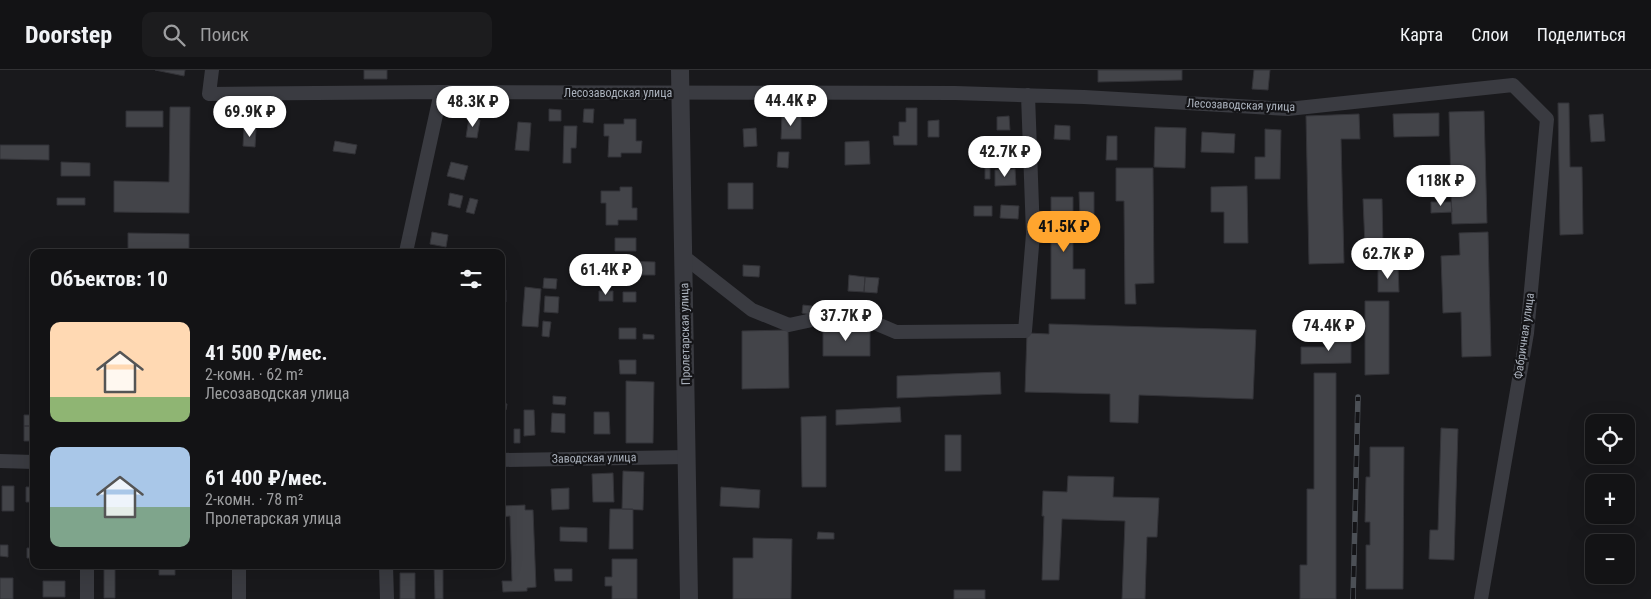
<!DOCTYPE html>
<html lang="ru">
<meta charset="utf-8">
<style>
:root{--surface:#131315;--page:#1c1c1e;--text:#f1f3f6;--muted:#9d9ea0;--line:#323234;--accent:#ffa52e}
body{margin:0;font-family:"Roboto Condensed",sans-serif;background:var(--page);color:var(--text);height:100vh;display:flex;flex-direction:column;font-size:19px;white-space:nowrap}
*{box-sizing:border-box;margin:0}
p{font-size:16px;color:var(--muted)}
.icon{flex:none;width:28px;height:28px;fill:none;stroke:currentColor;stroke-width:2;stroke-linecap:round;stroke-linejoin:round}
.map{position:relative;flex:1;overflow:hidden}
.panel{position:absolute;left:30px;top:179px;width:475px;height:320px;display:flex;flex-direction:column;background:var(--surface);border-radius:10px;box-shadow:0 5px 20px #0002,0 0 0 1px var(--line)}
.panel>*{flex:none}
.buttons{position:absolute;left:1585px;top:344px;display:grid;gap:10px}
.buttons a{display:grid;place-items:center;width:50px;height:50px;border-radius:10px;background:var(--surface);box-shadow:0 5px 20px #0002,0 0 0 1px var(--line);font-size:25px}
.price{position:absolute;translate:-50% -42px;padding:0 11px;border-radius:18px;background:#fff;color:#222;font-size:16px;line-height:32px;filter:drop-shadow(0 1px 2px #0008)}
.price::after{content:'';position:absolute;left:50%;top:30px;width:15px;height:11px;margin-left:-8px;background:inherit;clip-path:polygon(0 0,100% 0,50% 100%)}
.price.selected{background:var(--accent);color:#111}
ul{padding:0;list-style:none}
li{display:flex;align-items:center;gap:15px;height:125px;padding:0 20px}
li span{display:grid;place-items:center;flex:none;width:140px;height:100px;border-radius:10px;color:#555}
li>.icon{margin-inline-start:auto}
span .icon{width:60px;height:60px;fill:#fffc;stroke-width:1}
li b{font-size:21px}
h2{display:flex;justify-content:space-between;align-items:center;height:60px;padding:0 20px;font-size:21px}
header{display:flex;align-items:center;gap:30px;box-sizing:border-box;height:70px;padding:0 25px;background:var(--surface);border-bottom:1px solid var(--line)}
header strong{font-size:24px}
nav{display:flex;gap:28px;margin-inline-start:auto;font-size:18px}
.search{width:350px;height:45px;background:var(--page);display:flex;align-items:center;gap:12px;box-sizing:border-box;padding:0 18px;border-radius:10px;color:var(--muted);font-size:19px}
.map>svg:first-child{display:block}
.building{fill:#434449;stroke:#333338}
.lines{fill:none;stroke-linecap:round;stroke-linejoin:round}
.minor{stroke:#3a3b41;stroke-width:14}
.tertiary{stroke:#3a3b41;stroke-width:18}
.rail-casing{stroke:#4c5056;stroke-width:5.5}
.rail{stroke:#141417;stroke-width:4;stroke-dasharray:11;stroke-linecap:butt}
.labels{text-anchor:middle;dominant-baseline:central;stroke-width:4.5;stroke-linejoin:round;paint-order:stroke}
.street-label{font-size:12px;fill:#aab1bc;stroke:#141417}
</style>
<header>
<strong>Doorstep</strong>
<div class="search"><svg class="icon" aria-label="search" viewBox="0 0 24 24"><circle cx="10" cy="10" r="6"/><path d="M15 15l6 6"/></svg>Поиск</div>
<nav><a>Карта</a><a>Слои</a><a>Поделиться</a></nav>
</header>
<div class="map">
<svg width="1651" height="529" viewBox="0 0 1651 529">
<rect width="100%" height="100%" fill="#19191c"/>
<path class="building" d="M155,0H185L184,6Z
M364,0H387V9H364Z
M1098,0H1182V10L1098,12Z
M1254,0H1270L1268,20L1252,19Z
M1558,33H1569L1570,97H1582L1583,164L1560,165Z
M170,37H190L189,143L114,142V111L169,112Z
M906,38H917V75H894L893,66H899V52H906Z
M549,39L561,40V51H549Z
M584,39H594L593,53L583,52Z
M126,41H163V57H126Z
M1484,41L1487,153L1452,154L1449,42Z
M1439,43V66L1394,67L1393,44Z
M1359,44L1360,69H1341L1344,193L1309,194L1306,46Z
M1603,44L1605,71L1591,72L1589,45Z
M782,45L801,46V69H781Z
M1009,46L1010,60H997V47Z
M469,48L480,50L477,68L466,67Z
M624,49H636V71H642L641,83H621V87H608L609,66H604V54H624Z
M939,50V67H928V51Z
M518,52L531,53L529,81L515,80Z
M1055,55L1070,56V70L1054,69Z
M564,56H577L576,78H571V93H563Z
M1155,57L1186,58L1185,98L1154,97Z
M244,58L256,59L255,77L243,76Z
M756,58L757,76L744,77L743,59Z
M1265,59L1281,60L1280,109H1255V87H1265Z
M1202,62L1235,64L1234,83L1201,82Z
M1107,66H1117V90H1106Z
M335,71L357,75L355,84L333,81Z
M869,71L870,94L845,95V72Z
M997,71H1009V77H996Z
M0,75H49V90L0,89Z
M778,82H789L788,98L777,97Z
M61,92L90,93V106H61Z
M451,92L468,96L464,110L447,106Z
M985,97H990V109H985Z
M1116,98H1153L1154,213L1135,214L1136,234H1125L1124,131H1116Z
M1015,99L1016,115L995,116V100Z
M728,113H753V139H728Z
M1247,116L1248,173H1224V142H1211V117Z
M620,117H632V138H637V150H618V155H606V133H601V121H620Z
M1079,122H1094V147H1080Z
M450,123L463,126L460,138L448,135Z
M1051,127H1073V199H1085V229H1051Z
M57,128H85V135H57Z
M470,128L478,130L474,144L466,142Z
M1363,129H1382L1383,176H1365Z
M1431,132H1451L1452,142L1431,143Z
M1001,135L1019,136L1018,149L1000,148Z
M974,136H992V146H974Z
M432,162L448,165L446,177L430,174Z
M1488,162L1491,286L1462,287L1461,242L1443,243L1441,186L1460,185L1459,163Z
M128,163L189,164V182H128Z
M615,168H636V181H615Z
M622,191L655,192V205H622Z
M743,195L760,196L759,207L743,206Z
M1378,197H1398L1399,222H1378Z
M849,205L865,207L864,222L848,221Z
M865,207L879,208L877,223L864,222Z
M544,208L557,209L556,219L543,218Z
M525,217L541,219L538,257L522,256Z
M501,220H506V232L501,231Z
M599,221H613V231H599Z
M623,222H636V232H623Z
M545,226L559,227L558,243L544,242Z
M1365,231H1389V304L1365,305Z
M803,235L812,236L811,245L802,243Z
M543,251L551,252L549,267L542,266Z
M1309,253H1321L1322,271H1310Z
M1049,254L1256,260L1253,329L1139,325L1138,353L1110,352V324L1025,322L1027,263L1049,264Z
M619,258H636V269H619Z
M823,258H870V286H823Z
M788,260L789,318L742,319V261Z
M643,264L654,265V269H643Z
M1328,265H1351V293L1301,294V277H1328Z
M619,290H636V304H620Z
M1000,302L1001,324L897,328V306Z
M1314,303H1336V529H1300V495H1307V419H1314Z
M626,311L654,312L653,373H626Z
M553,326L566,327L565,335L553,334Z
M501,333L507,334L506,340H501Z
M900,337L901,352L836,355V340Z
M524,340H534L535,365L524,366Z
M594,342H609L610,364H594Z
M552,343L565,344V363L551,362Z
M24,345H34V356H24Z
M826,346V417H802L801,347Z
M501,349H505L504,369H501Z
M24,356H34V371H24Z
M1441,358L1458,359L1454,490L1429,489L1430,460H1438Z
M514,359H520V373H514Z
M945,365H961V401H945Z
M1370,377H1404L1403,519H1366V475H1370V452H1365L1366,407H1370Z
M623,401L644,402L643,440L622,439Z
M613,403L614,432H593L592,404Z
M1068,406L1114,407L1113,427L1159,428L1157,467H1147L1145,529H1122L1125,451L1062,449L1059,510H1042L1044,446H1042L1043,421L1067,422Z
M2,416H14V441H2Z
M26,417H34V432H26Z
M721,417L760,420L759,438L720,436Z
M569,418V439L552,440L551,419Z
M525,435V440H533L536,517L527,518V521L503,522L502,511H512L510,446L501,447V436Z
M610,439H633V479H609Z
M560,457L587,458V472L560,471Z
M818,462L834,463V469H817Z
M753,468L792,469L791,529H733V488H753Z
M0,475H8V487L0,486Z
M27,478H34V488H27Z
M612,489H637V529H612V516H605V507H612Z
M104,495H115V528H104Z
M159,495H175V505H159Z
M434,495H443V529H435Z
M554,499H572V511H555Z
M400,503H415V529H400Z
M0,508H13V529H0Z
M43,511H65V527H43Z
M954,520H985V529H954Z"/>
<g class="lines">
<path class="minor" d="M212,0L209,24L441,22L955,23L1084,27L1288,39L1513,15L1547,49L1527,263L1481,529
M406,182L441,22
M683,186L752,240L789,255L849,242L896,262L1025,261L1033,164L1028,25
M501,390L688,387
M0,391L34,392
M386,495L387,529
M87,529V495
M239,529V495"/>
<path class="tertiary" d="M680,0L689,529"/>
<g class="rail-casing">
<path id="rail" d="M1353,529L1358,327"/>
</g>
<use href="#rail" class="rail"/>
</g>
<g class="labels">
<g class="street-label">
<text x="618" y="23">Лесозаводская улица</text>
<text transform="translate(1241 35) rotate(2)">Лесозаводская улица</text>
<text transform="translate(685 264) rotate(-91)">Пролетарская улица</text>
<text transform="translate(1524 266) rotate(-82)">Фабричная улица</text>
<text transform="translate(594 388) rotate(-1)">Заводская улица</text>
</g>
</g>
</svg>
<div class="buttons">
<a><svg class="icon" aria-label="locate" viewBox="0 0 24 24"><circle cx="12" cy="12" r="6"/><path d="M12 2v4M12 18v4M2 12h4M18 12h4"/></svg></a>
<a>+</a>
<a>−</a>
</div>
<b class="price" style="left:791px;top:57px">44.4K ₽</b>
<b class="price" style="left:473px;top:58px">48.3K ₽</b>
<b class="price" style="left:250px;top:68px">69.9K ₽</b>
<b class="price" style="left:1005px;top:108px">42.7K ₽</b>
<b class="price" style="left:1441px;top:137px">118K ₽</b>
<b class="price selected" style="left:1064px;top:183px">41.5K ₽</b>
<b class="price" style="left:1388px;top:210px">62.7K ₽</b>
<b class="price" style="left:606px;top:226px">61.4K ₽</b>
<b class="price" style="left:846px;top:272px">37.7K ₽</b>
<b class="price" style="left:1329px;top:282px">74.4K ₽</b>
<section class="panel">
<h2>Объектов: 10<svg class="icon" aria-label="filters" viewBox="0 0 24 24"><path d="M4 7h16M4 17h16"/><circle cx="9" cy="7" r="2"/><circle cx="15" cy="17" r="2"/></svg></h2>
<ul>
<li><span style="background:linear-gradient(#ffd9b3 75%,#8fb573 0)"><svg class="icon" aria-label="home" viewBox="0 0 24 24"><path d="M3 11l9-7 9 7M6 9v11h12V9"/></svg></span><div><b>41 500 ₽/мес.</b><p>2-комн. · 62 m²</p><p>Лесозаводская улица</p></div></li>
<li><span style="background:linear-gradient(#a9c7e8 60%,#7fa58c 0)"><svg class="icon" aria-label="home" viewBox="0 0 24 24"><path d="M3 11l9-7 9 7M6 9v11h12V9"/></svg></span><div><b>61 400 ₽/мес.</b><p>2-комн. · 78 m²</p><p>Пролетарская улица</p></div></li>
</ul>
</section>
</div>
